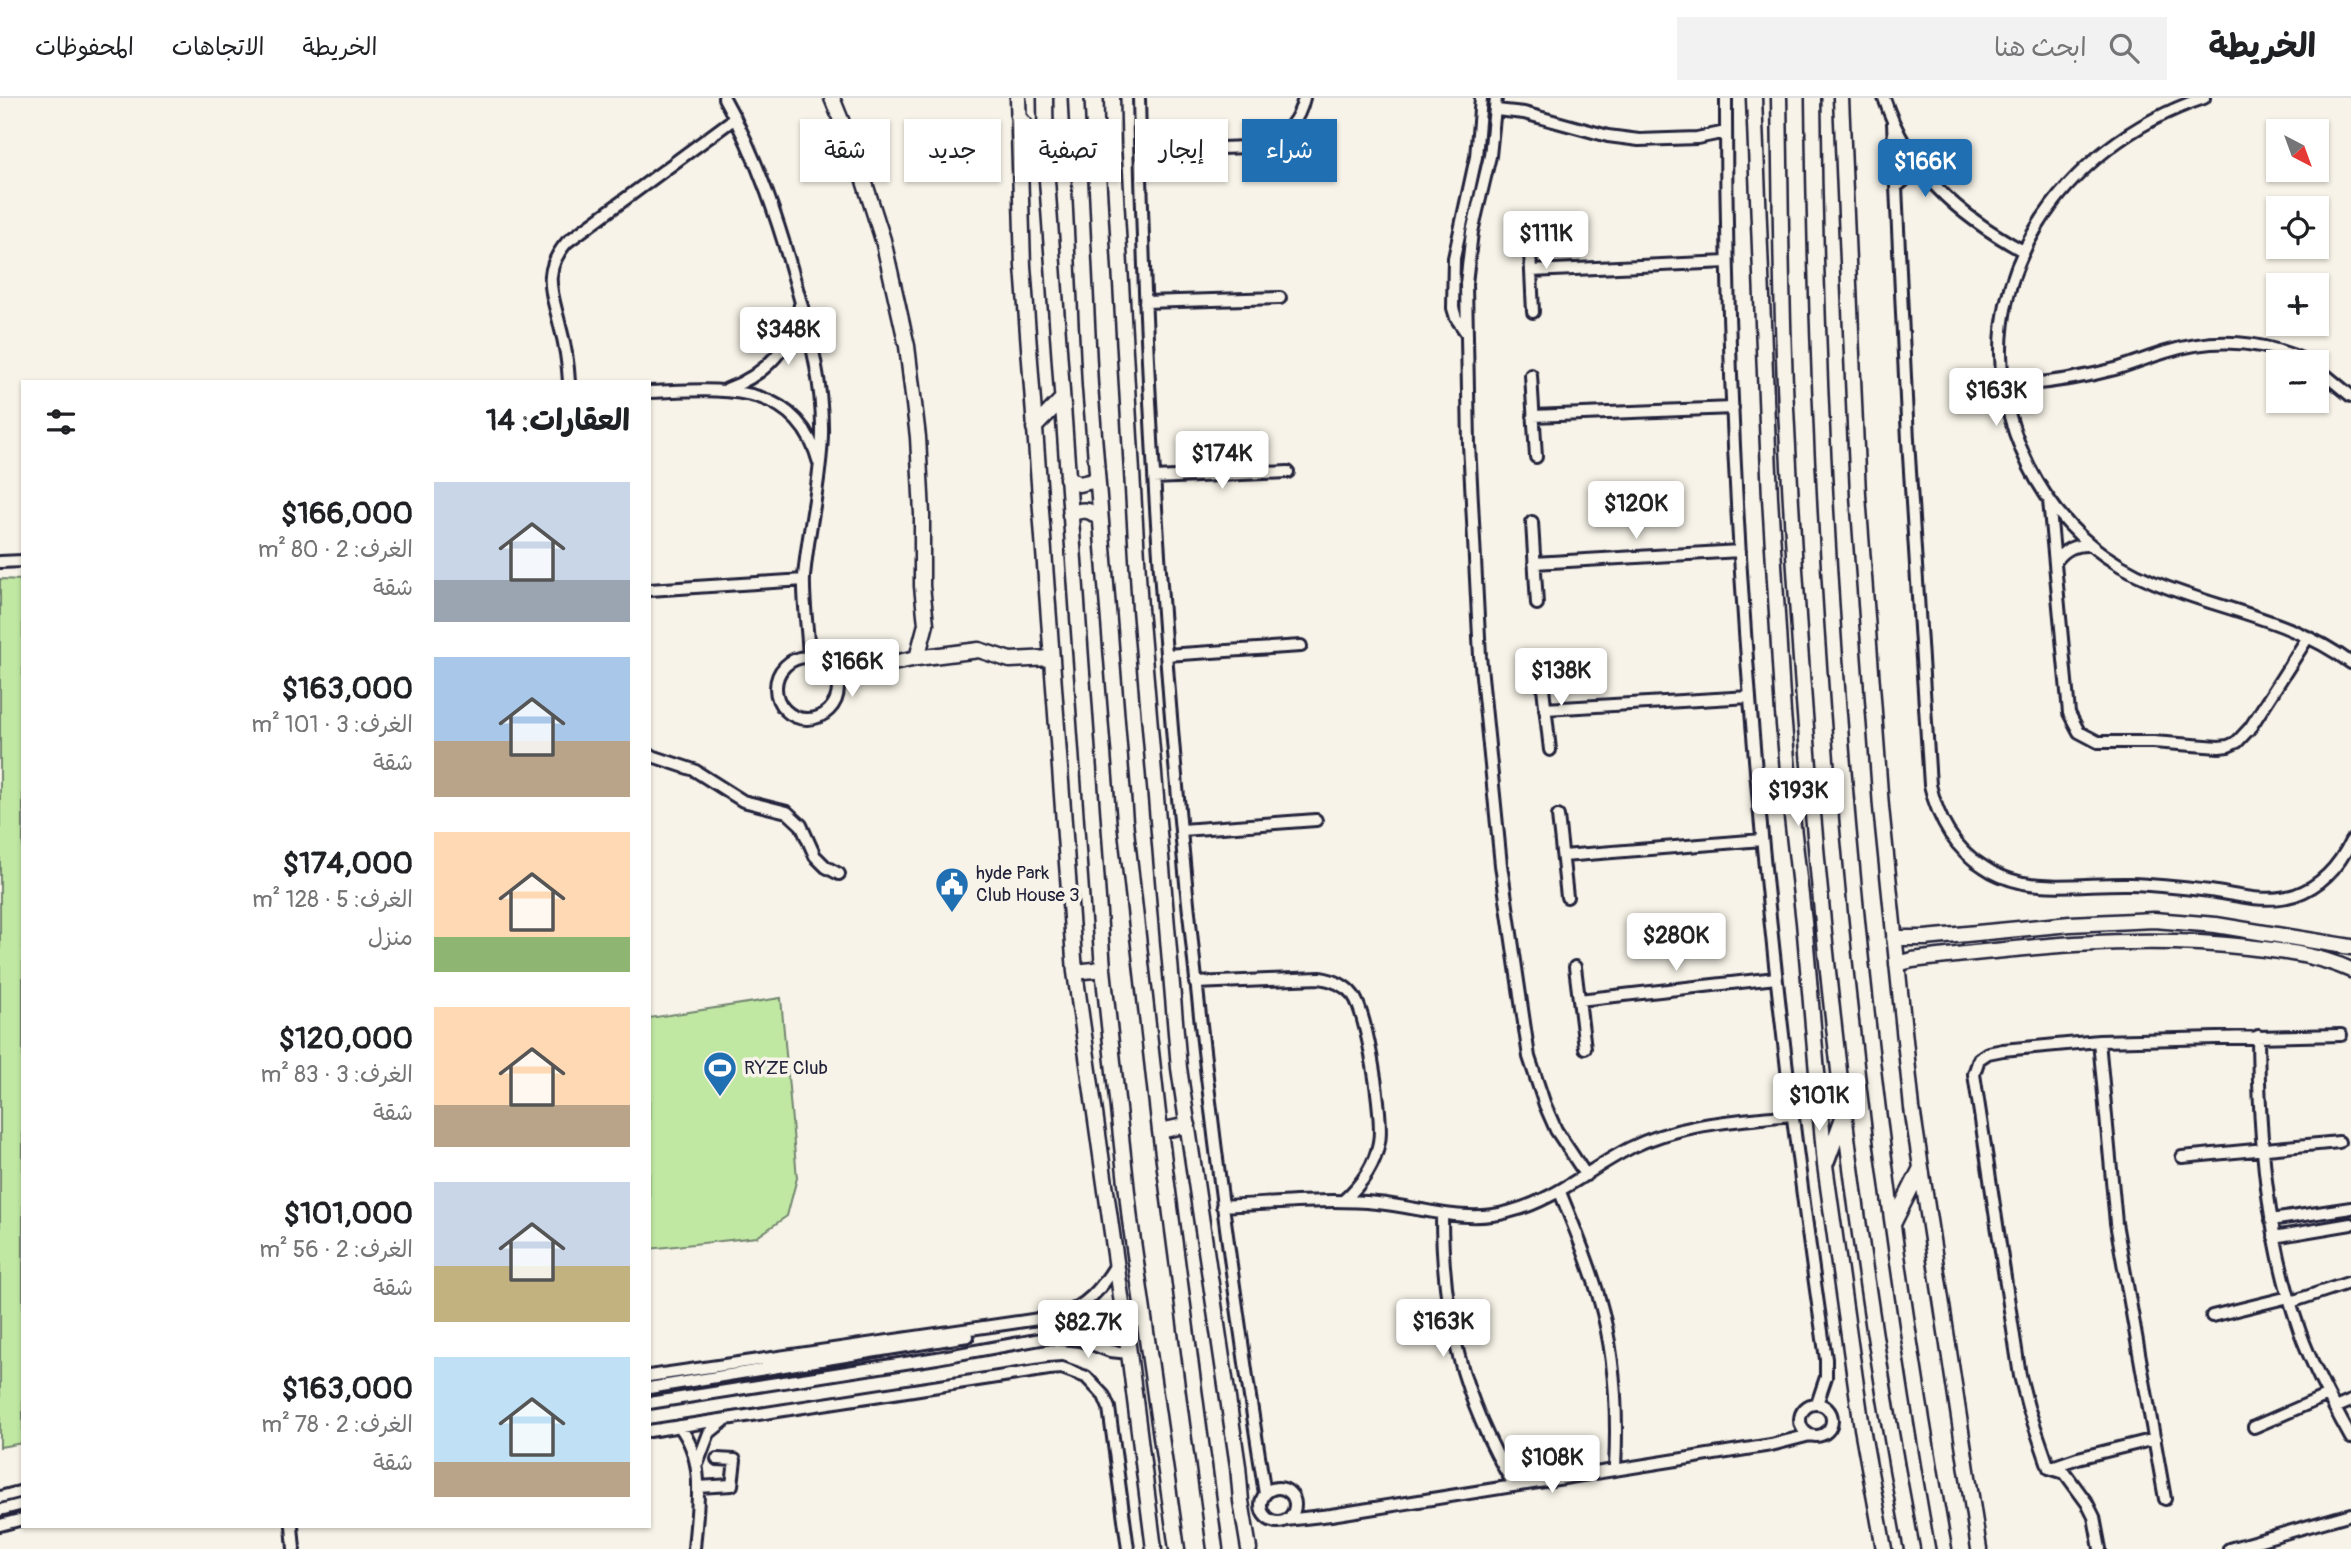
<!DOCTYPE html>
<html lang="ar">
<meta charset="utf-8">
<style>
:root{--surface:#fff;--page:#f2f2f2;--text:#202124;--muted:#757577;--line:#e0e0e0;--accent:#1f6fb2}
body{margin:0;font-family:Pangolin,"Playpen Sans Arabic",sans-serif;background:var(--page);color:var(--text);direction:rtl;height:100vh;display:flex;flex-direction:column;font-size:26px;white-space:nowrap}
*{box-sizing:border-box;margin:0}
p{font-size:23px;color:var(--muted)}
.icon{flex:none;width:38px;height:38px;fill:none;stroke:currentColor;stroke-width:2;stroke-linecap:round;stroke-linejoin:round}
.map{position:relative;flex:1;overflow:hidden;direction:ltr}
.side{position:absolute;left:21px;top:282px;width:630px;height:1148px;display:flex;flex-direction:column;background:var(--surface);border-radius:0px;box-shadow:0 2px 5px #0004;direction:rtl}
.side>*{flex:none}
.top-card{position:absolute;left:672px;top:21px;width:665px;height:63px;direction:rtl;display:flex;gap:14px}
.needle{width:46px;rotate:139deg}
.controls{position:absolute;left:2266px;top:21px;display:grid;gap:14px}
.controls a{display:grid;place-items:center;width:63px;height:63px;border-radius:0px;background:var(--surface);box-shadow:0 2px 5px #0004;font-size:35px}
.price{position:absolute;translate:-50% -60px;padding:0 16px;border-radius:7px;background:#fff;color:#222;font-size:23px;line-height:46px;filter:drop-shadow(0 2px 4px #0008)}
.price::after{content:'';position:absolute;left:50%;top:42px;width:21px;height:16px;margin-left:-10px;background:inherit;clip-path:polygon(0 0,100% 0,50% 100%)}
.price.selected{background:var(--accent);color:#fff}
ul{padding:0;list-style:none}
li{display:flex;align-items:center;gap:21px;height:175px;padding:0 21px}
li span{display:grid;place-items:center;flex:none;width:196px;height:140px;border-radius:0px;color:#555}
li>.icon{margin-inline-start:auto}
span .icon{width:84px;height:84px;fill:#fffc;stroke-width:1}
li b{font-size:30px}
h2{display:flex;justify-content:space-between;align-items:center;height:84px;padding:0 21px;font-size:30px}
.pill{padding:0 24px;border-radius:0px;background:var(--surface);box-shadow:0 2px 5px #0004;font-size:24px;line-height:63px}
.pill.selected{background:var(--accent);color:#fff}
header{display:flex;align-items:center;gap:42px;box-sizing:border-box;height:98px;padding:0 35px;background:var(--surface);border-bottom:2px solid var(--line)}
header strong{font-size:33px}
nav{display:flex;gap:38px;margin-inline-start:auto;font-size:24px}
.search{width:490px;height:63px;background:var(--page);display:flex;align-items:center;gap:18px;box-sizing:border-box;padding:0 24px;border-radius:0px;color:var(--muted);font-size:26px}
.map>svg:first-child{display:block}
.green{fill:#c1e8a3;stroke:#72856f;stroke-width:2}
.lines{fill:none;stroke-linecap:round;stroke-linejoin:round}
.street-casing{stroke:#22223b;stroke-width:16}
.secondary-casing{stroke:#22223b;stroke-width:19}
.street{stroke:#f7f3e8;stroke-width:10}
.secondary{stroke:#f7f3e8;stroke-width:14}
.labels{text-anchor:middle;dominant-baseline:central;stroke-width:7;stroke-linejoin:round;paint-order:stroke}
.poi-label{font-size:19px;fill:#22223b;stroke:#f7f3e8;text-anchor:start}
</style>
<header>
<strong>الخريطة</strong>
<div class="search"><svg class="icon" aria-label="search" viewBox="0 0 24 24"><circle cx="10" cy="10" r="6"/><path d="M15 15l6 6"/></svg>ابحث هنا</div>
<nav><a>الخريطة</a><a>الاتجاهات</a><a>المحفوظات</a></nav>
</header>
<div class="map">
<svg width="2351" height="1451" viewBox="0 0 2351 1451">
<rect width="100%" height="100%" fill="#f7f3e8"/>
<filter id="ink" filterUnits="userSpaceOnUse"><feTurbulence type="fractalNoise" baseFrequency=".0143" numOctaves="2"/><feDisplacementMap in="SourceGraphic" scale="14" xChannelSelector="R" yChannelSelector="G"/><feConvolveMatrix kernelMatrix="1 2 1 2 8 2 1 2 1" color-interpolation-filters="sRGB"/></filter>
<g filter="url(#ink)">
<path class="green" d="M0,481L23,482V1345L0,1349Z
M781,900L797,1080L787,1118L757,1139L649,1151V920Z"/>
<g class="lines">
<g class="street-casing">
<path id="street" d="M724,0C758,60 780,128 798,194C811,241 823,287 822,336C821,384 808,431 804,479C803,505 808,532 809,559
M1139,0C1149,468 1191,934 1265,1396
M1496,0L1490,58L1472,134L1466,186L1469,346L1480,558L1501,767L1529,959L1545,1007L1556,1032L1586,1077
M1726,0C1725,422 1764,844 1826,1261V1279L1817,1306
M1884,0C1909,74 1956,116 2023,153
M2204,0C2062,47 1963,186 2015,335C2030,378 2056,419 2092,448C2166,509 2273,506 2351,565
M1496,12L1524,15L1608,38L1639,42L1697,40L1726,34
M1893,25L1908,342L1930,687C1938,721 1953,750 1984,769C1995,777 2010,782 2023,785C2058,791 2095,785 2130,786C2157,787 2184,790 2210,793C2238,797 2266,806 2295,797C2321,788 2339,768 2351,743
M1141,50C1163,50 1185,50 1207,50C1249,50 1292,51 1304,0
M1896,89L1908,79L1926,77
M1529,133L1533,214
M1531,173L1727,164
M1145,204L1280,200
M1467,236L1456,220L1453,210L1454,160L1476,59L1481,0
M2317,270L2351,298
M1531,277L1536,359
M569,284C568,265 565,246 560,228C552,194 541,174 567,144L735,20
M2003,288C2041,286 2078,281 2115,271C2132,266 2149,259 2166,254C2214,239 2263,242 2308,264
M727,291C766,277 792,248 800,207
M649,294C717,292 796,280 819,365
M1533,318L1733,310
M1154,380L1288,374
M2049,402L2069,615L2079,634L2098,644H2153L2219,649L2228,648L2237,644L2250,630L2308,539
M1532,424L1537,506
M2056,463C2065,451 2075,446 2091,447
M0,464L23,463
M1534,465L1740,453
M649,492L804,482
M1166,557L1301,548
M776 590a31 31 0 1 1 62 0a31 31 0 1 1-62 0Z
M1541,572L1550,652
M1545,611L1750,599
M649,657L694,672L743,703L787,714L801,727L815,758L826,769L839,776
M1558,718L1567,799
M1182,732L1316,722
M1563,758L1762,742
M1575,869L1585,950
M1195,885L1320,880C1333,882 1345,887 1353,897C1367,915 1384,1021 1379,1044C1375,1068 1361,1087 1343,1103
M1579,902L1776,880
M2258,938C2259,1038 2266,1138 2300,1234C2313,1270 2332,1306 2351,1340
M2099,943L2116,1125L2165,1401
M2182,1059L2339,1044
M1560,1094C1574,1129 1589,1163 1599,1200C1615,1255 1618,1313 1615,1370
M1222,1108C1273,1106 1326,1100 1377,1105C1420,1109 1464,1126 1508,1114C1554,1103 1589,1071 1630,1050C1680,1025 1737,1023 1791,1017
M1442,1117C1442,1216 1462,1301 1514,1387
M2271,1122L2351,1110
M2274,1139L2351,1126
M2291,1204L2351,1184
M2212,1218L2289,1199
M649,1278L1059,1218C1086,1209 1101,1191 1116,1167
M649,1290L968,1238
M649,1305L937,1260L1052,1239L1081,1242L1110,1253L1129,1255
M1800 1322a16 16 0 1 1 32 0a16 16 0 1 1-32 0Z
M2335,1310L2351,1303
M679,1328C707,1363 697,1409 694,1451
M2254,1329L2328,1297
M649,1333L1049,1271L1062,1270L1086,1279L1104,1298L1109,1310L1128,1451
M698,1364L709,1335L724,1323
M2049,1370L2028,1309L2020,1278L1974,976L1979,961L1988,955L2003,952L2099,943L2341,937
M2049,1370L2078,1360L2155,1341
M2049,1370L2065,1375L2087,1405L2094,1419L2100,1451
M698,1389L732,1387L735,1362L717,1361
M1261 1407a17 17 0 1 1 34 0a17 17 0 1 1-34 0Z
M0,1399L23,1393
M0,1412L23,1406
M1286,1422L1331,1417L1771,1347L1810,1337
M0,1427L23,1421
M292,1428L294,1451
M2229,1451L2351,1416"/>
</g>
<g class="secondary-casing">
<path id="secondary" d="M832,0L858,64L883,142L907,248L918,339L922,416V488L926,526L917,560
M1018,0L1023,168L1075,874L1129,1255L1154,1451
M1045,0L1046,68L1103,871L1130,1122L1177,1451
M1076,0L1090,287L1125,723L1160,1033L1215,1451
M1112,0L1113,48L1140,511L1179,970L1238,1368L1241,1403L1249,1451
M1754,0L1770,400L1783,615L1792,719L1804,824L1825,1067L1862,1330L1884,1451
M1779,0C1781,110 1781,220 1787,330C1806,705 1841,1082 1912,1451
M1813,0C1818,485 1858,973 1944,1451
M1841,0L1858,397L1881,709L1912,1010L1979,1451
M1018,18L1046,54
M1034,330L1062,301
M1067,380L1079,386L1093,383L1097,378
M1070,417C1082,410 1092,411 1101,423
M835,577L917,560L979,552L1010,562L1051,560
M1894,840H1925L2070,826L2154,822L2216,827L2351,849
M1897,866L1912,862C2023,849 2136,836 2247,849C2283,853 2318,857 2351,872
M1075,874L1103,871
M1160,1033L1188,1027
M1827,1063L1844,1017
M1894,1124L1920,1072"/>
</g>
<use href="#street" class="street"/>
<use href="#secondary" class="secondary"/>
</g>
</g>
<defs>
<g id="civic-pin" transform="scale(1.75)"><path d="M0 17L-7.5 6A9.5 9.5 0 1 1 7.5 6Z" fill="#1f6fb2" stroke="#f7f3e8"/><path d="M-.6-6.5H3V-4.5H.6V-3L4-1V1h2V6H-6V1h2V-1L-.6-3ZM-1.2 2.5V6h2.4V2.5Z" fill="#fff"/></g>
<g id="stadium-pin" transform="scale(1.75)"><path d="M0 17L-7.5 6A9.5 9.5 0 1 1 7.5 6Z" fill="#1f6fb2" stroke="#f7f3e8"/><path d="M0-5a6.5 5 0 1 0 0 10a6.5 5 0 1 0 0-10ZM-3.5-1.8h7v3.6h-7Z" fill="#fff"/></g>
</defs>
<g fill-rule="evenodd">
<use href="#civic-pin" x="952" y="786"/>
<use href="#stadium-pin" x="720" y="970"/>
</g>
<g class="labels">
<g class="poi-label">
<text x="976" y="775">hyde Park<tspan x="976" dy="22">Club House 3</tspan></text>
<text x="744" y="970">RYZE Club</text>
</g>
</g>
</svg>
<div class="controls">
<a><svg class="needle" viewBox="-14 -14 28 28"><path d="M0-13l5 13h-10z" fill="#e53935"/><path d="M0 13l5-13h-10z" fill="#757577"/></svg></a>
<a><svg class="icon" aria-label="locate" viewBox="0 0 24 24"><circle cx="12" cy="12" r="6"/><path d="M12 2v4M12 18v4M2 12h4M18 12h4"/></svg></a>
<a>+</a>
<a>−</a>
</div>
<b class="price selected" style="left:1925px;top:101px">$166K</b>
<b class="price" style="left:1546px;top:173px">$111K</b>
<b class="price" style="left:788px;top:269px">$348K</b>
<b class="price" style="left:1996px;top:330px">$163K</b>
<b class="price" style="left:1222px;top:393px">$174K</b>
<b class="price" style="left:1636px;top:443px">$120K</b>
<b class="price" style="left:852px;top:601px">$166K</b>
<b class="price" style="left:1561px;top:610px">$138K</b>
<b class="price" style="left:1798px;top:730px">$193K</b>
<b class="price" style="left:1676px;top:875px">$280K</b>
<b class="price" style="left:1819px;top:1035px">$101K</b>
<b class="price" style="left:1443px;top:1261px">$163K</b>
<b class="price" style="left:1088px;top:1262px">$82.7K</b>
<b class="price" style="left:1552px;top:1397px">$108K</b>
<div class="top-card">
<a class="pill selected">شراء</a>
<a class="pill">إيجار</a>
<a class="pill">تصفية</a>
<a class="pill">جديد</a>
<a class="pill">شقة</a>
</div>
<section class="side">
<h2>العقارات: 14<svg class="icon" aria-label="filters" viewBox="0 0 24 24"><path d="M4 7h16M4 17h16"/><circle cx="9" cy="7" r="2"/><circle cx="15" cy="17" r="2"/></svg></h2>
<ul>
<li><span style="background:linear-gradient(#c9d6e8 70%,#9aa5b1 0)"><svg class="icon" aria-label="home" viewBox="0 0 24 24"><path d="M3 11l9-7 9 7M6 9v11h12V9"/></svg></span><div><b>$166,000</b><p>الغرف: 2 · 80 m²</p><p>شقة</p></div></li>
<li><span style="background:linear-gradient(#a9c7e8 60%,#b9a48a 0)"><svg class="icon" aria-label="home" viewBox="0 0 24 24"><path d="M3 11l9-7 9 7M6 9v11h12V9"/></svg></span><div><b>$163,000</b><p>الغرف: 3 · 101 m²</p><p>شقة</p></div></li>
<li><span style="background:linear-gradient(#ffd9b3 75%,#8fb573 0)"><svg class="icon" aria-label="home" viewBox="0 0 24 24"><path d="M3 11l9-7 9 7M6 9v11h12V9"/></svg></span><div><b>$174,000</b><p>الغرف: 5 · 128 m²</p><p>منزل</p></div></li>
<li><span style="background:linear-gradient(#ffd9b3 70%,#b9a48a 0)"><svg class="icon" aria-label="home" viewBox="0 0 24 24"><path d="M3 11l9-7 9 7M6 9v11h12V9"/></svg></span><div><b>$120,000</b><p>الغرف: 3 · 83 m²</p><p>شقة</p></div></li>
<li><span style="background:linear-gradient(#c9d6e8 60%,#c2b280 0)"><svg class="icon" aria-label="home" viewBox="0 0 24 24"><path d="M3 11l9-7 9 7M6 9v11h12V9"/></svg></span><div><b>$101,000</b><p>الغرف: 2 · 56 m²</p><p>شقة</p></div></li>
<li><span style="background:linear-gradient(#bfe0f5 75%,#b9a48a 0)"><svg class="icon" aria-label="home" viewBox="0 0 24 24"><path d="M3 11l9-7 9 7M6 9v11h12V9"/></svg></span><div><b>$163,000</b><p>الغرف: 2 · 78 m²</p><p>شقة</p></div></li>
</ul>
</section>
</div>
